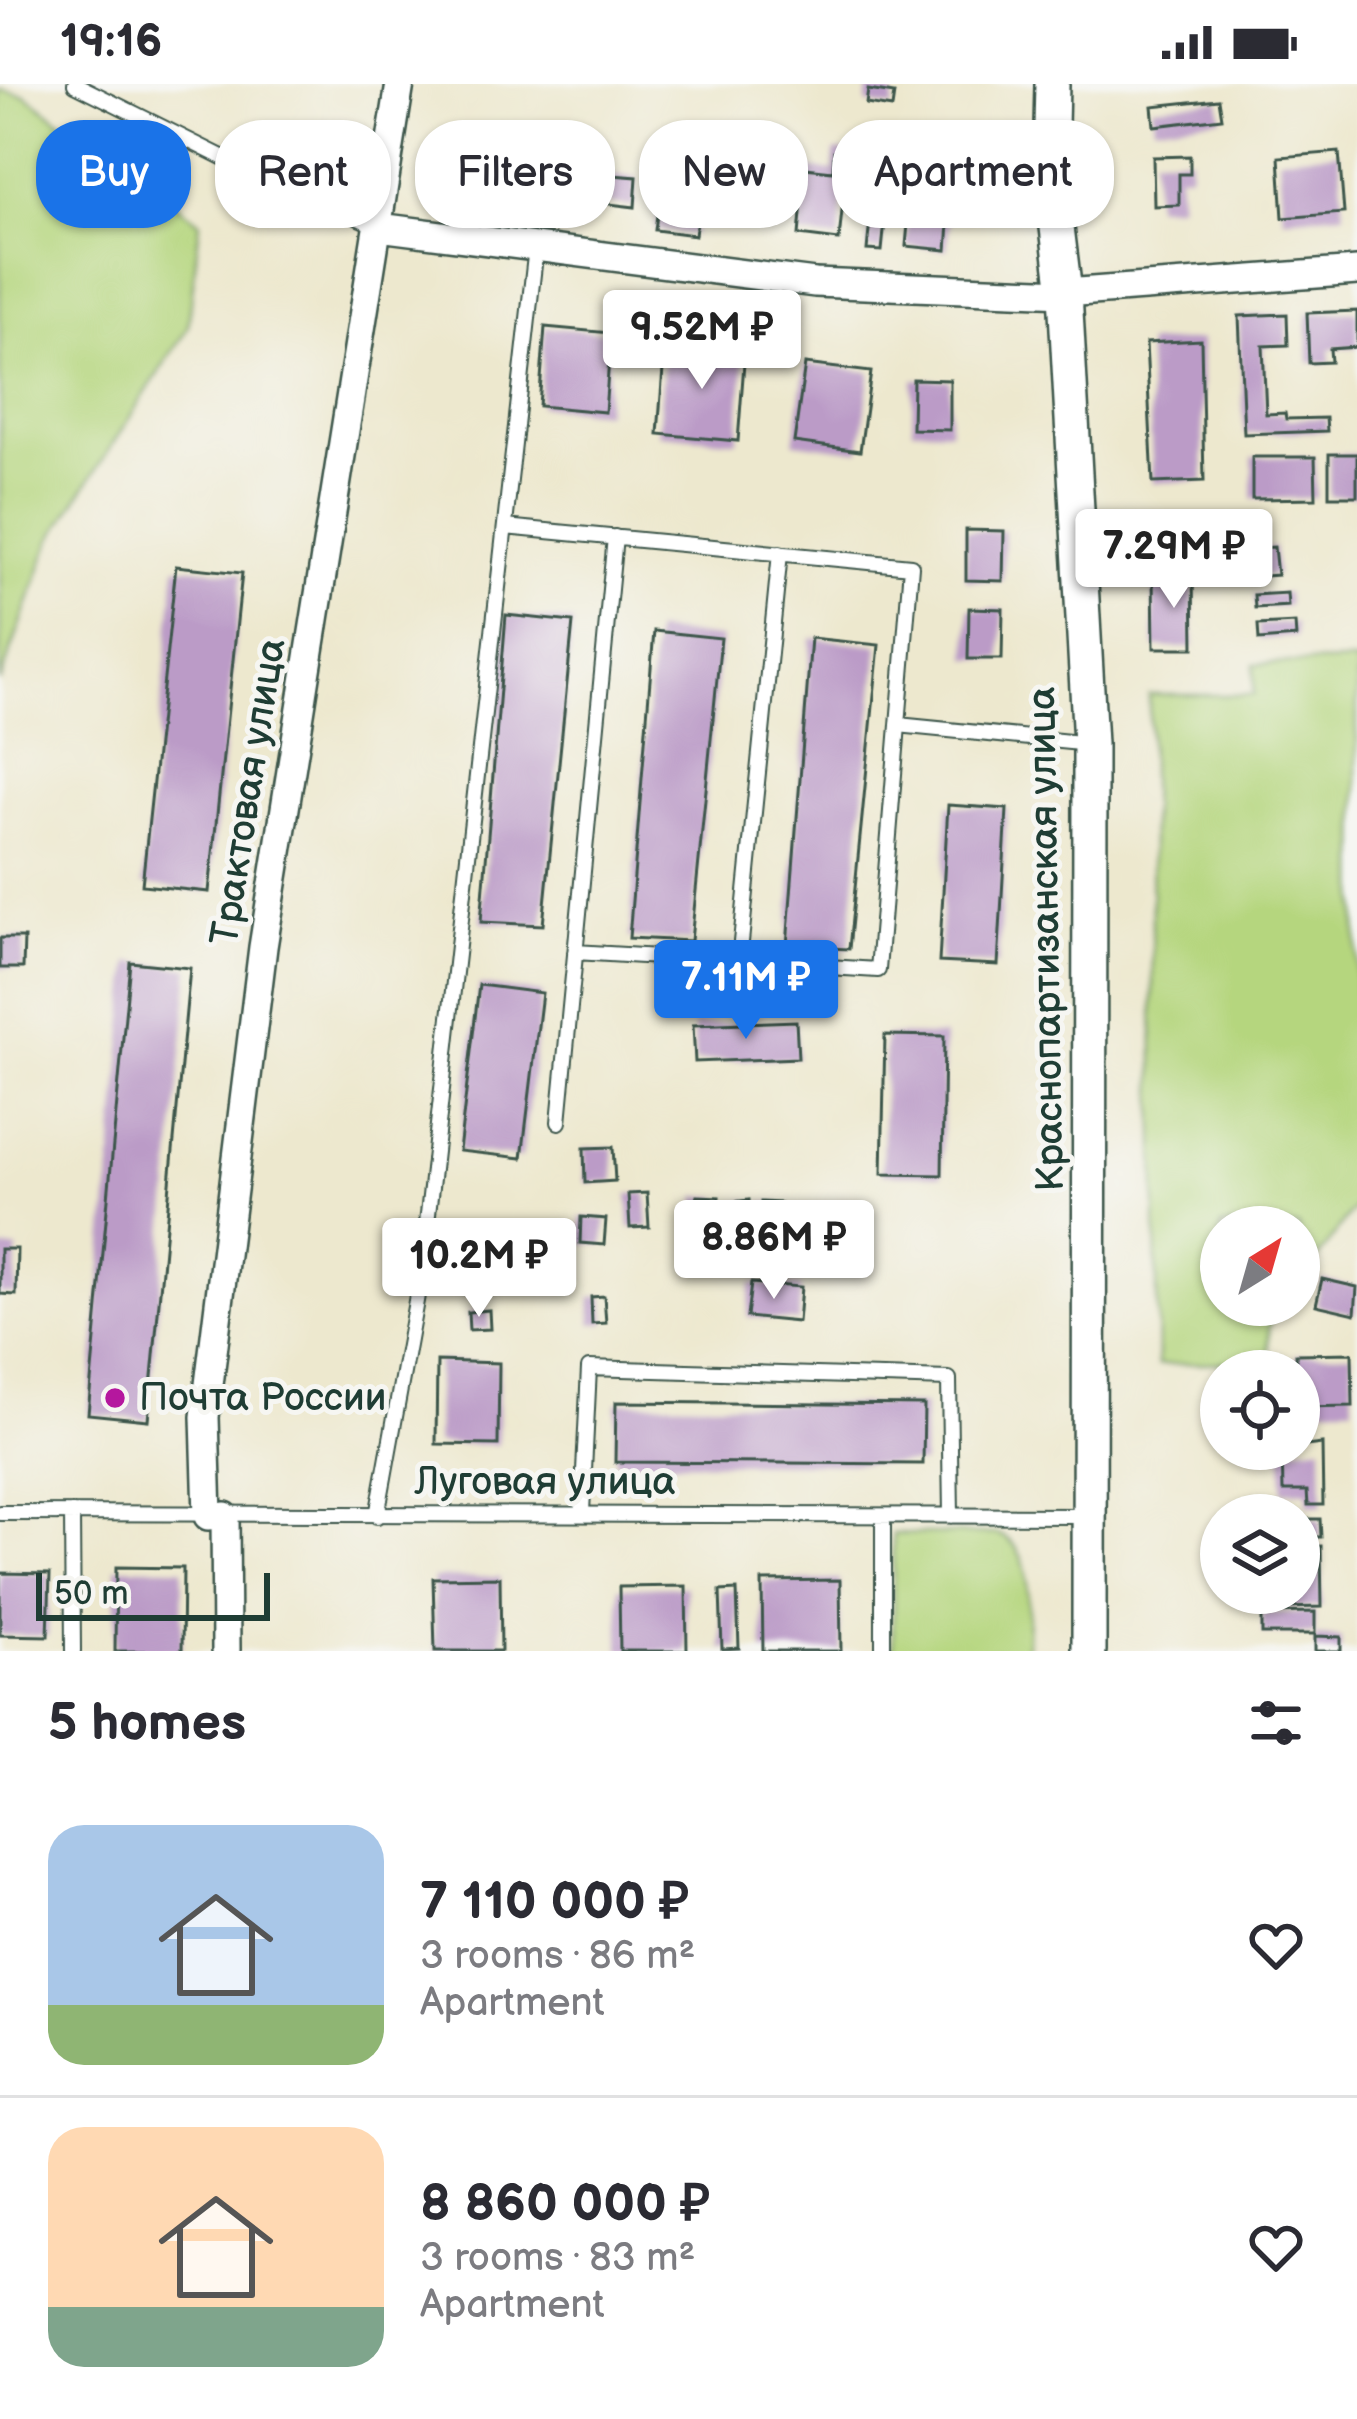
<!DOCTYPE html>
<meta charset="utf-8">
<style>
:root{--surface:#fff;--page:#f2f2f3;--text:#2b2b33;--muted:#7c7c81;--line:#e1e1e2;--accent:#1a73e8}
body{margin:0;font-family:"Balsamiq Sans",sans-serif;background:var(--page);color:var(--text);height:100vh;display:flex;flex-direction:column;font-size:45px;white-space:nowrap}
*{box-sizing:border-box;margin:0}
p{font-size:39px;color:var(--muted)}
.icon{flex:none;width:66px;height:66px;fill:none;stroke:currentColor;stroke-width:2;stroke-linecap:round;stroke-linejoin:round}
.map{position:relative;height:1567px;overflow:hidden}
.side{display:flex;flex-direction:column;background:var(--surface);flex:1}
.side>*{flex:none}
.hud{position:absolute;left:36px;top:36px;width:1287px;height:108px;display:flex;gap:24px}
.needle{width:78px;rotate:37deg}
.buttons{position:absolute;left:1200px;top:1122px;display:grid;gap:24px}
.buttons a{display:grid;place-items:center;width:120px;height:120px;border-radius:50%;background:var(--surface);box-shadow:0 3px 9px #0004;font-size:60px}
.scale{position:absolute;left:36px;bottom:30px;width:234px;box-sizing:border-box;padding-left:12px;border:6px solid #1f3d34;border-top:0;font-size:33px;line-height:42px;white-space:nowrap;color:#1f3d34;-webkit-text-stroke:9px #f6f6f2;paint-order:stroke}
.price{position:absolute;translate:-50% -102px;padding:0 27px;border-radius:12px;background:#fff;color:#222;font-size:39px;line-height:78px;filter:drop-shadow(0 3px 6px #0008)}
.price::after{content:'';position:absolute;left:50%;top:72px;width:36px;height:27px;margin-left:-18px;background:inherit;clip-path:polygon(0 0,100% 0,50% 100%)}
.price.current{background:var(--accent);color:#fff}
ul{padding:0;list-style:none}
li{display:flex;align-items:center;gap:36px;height:300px;padding:0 48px}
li+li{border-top:3px solid var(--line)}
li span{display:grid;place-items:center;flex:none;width:336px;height:240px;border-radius:36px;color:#555}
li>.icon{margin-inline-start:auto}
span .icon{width:144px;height:144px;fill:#fffc;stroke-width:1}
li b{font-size:51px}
h2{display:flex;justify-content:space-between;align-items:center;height:144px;padding:0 48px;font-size:51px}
.chip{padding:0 42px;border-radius:48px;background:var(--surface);box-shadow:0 3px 9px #0004;font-size:42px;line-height:108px}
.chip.current{background:var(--accent);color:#fff}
.status{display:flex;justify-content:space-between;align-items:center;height:84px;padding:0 60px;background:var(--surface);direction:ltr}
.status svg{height:33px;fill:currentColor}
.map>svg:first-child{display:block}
.green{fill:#b5d67e;stroke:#6a8a59;stroke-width:3}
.building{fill:#bb9bc7}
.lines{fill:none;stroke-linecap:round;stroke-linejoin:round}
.service-casing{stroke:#3e574b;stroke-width:18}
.minor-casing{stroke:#3e574b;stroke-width:32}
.tertiary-casing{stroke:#3e574b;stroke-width:38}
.service{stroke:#fff;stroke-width:14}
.minor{stroke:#fff;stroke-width:27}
.tertiary{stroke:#fff;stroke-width:33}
.poi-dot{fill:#b5179e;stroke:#f6f6f2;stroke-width:4.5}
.labels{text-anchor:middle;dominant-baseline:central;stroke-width:10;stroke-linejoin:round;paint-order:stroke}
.street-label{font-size:39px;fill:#1f3d34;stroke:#f6f6f2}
.poi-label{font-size:39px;fill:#1f3d34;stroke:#f6f6f2;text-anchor:start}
</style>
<div class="status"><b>19:16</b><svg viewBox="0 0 49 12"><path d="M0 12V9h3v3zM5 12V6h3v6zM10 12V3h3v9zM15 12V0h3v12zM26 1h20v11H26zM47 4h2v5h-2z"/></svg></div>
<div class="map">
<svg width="1357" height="1567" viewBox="0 0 1357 1567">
<rect width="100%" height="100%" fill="#f6f6f2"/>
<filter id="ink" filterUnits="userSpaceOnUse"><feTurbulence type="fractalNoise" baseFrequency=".00833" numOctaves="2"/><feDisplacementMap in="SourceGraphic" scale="24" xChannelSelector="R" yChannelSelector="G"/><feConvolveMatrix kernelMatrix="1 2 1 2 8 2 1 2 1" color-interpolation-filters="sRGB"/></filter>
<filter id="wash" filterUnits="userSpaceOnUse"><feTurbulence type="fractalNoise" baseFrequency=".004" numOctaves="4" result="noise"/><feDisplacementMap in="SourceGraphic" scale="48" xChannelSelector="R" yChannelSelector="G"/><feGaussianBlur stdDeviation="2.7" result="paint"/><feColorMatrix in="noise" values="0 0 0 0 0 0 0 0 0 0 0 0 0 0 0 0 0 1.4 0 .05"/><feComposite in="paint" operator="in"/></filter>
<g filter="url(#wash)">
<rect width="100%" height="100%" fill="#ede8ce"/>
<path class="green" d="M0,6L25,11L200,138L188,243L51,456L0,598Z
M1357,578V1120L1299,1200V1143H1221V1221H1284L1269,1242V1276L1158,1281L1149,611H1254V580Z
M893,1450H997C1039,1463 1026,1531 1027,1567H893Z"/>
<g id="blocks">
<path class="building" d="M868,6L894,10L892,24L866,20Z
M1219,15L1222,34L1154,42L1152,22Z
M577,53L600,55L598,80L575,77Z
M773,54L788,56L786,74L793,75L791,99L759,96L762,72L771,73Z
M834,67L848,68L839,156L799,151L805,84L833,87Z
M1339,68L1344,129L1283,134L1279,73Z
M1190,72V90H1179V121L1154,122L1153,73Z
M691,75L717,78L715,90L745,94L740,138L725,136L727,118L686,113Z
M885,85L909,88L908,106L883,104Z
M612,91L637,93L635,123L609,120Z
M912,95L952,99L947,166L906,162Z
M529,105L553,107L550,136L526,133Z
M854,106L869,107L866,135L852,133Z
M659,115L681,117L680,127L698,130L695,151L655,146Z
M870,136L885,137L882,167L867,166Z
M1357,227V263L1330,265L1331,278L1309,279L1307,229Z
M1287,230L1288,261L1263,262L1266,330L1285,329L1286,335L1326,334L1327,347L1244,350L1239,232Z
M545,243L611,249L605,328L539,322Z
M1201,256L1204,397L1153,399L1146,259Z
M665,259L745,266L738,357L658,350Z
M805,280L871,288L860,367L794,358Z
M913,295L950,296V346L912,345Z
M1329,370H1357V412H1329Z
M1252,373H1315L1316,414L1252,415Z
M966,446L1004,447L1003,497L966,496Z
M1274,463L1277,491L1221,495L1219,467Z
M176,482L242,489L209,808L142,801Z
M1193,489L1194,564H1154L1153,490Z
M1287,509L1288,522L1255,524L1254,511Z
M969,524L1003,525L1002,575H968Z
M506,531L573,538L543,841L481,838Z
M1295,539L1296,553L1259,556L1258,541Z
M654,547L721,554L691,857L629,854Z
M811,554L879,561L849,865L787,862Z
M948,721L1007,725L998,881L939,878Z
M0,854H24L23,884H0Z
M130,878L190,884L148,1336L88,1330Z
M479,901L542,909L522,1074L459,1067Z
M796,937L798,974L695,978L693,941Z
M885,951L944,952L942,1091L882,1090Z
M613,1063L615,1097L585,1099L584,1064Z
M647,1109L649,1143L630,1144L628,1110Z
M697,1112L719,1113L717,1149L695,1148Z
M749,1116L752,1150L735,1152L732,1118Z
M761,1118L780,1119V1141L760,1140Z
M581,1133L606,1135L604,1161L580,1159Z
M793,1140L809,1141L808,1166H792Z
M0,1165H17L16,1211L0,1210Z
M1322,1195L1357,1203L1355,1230L1316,1221Z
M751,1199L801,1203L798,1238L747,1233Z
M604,1212L606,1239L592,1240L591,1213Z
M489,1226L490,1245L469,1246L468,1228Z
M1352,1269L1353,1322L1299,1323L1296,1270Z
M437,1277L499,1279L498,1361L436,1360Z
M616,1318L924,1321L923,1380L615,1378Z
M1322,1360L1323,1421H1308L1307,1407H1283L1282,1365Z
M1299,1435H1320L1321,1453H1299Z
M1321,1462L1322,1523L1282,1524L1281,1509H1299V1463Z
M116,1483L183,1484L182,1567H115Z
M0,1489L50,1490L48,1552L0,1551Z
M500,1493L501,1567H435L433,1494Z
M840,1496L841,1567H763L762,1497Z
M686,1502L687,1567H620L619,1503Z
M737,1506L739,1564L722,1565L720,1507Z
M1315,1528V1550H1262V1529Z
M1315,1552L1341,1553V1567H1315Z"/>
</g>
</g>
<g filter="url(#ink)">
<use href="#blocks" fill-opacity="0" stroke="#3e574b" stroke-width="3"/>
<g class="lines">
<g class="service-casing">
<path id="service" d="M75,0L228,76L379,143
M505,443L911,482L878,886L575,868
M898,641L1090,660
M739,878L780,469
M559,1038L615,453
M582,1428L589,1284L949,1295L951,1432
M0,1429L1087,1432
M72,1429L73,1567
M377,1432L422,1184L536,163
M883,1432V1567"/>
</g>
<g class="minor-casing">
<path id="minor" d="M379,143L815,199L1065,209L1357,187
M208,1432L205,1333L263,863L400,0
M225,1432L226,1567"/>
</g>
<g class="tertiary-casing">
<path id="tertiary" d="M1052,0L1050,86L1065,209L1090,660L1089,1567"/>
</g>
<use href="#service" class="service"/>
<use href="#minor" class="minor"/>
<use href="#tertiary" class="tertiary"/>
</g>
</g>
<circle class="poi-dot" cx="115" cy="1314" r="12"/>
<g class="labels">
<g class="street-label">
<text transform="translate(249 708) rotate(-81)">Трактовая улица</text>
<text transform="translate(1047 855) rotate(-91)">Краснопартизанская улица</text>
<text x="545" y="1398">Луговая улица</text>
</g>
<g class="poi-label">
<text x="139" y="1314">Почта России</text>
</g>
</g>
</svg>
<div class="buttons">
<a><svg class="needle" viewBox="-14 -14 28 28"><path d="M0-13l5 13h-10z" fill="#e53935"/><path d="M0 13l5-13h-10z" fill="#7c7c81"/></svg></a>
<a><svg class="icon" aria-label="locate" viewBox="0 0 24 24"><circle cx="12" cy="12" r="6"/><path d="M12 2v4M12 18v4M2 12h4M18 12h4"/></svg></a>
<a><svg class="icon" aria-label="layers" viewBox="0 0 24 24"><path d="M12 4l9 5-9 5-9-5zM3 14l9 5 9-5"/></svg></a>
</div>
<div class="scale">50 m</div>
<b class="price" style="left:702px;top:308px">9.52M ₽</b>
<b class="price" style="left:1174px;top:527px">7.29M ₽</b>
<b class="price current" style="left:746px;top:958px">7.11M ₽</b>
<b class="price" style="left:774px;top:1218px">8.86M ₽</b>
<b class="price" style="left:479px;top:1236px">10.2M ₽</b>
<div class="hud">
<a class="chip current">Buy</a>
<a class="chip">Rent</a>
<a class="chip">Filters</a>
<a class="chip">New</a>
<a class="chip">Apartment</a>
</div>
</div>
<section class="side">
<h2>5 homes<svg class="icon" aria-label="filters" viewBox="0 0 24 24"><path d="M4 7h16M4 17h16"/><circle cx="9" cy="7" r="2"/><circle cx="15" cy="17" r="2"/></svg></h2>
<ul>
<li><span style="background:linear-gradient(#a9c7e8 75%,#8fb573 0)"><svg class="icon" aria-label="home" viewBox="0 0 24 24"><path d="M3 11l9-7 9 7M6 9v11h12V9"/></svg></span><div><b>7 110 000 ₽</b><p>3 rooms · 86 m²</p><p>Apartment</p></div><svg class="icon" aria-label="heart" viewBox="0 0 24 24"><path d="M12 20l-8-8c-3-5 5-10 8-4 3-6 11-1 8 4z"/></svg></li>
<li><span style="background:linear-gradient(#ffd9b3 75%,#7fa58c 0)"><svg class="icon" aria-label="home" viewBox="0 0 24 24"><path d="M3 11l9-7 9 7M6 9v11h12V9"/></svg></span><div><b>8 860 000 ₽</b><p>3 rooms · 83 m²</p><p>Apartment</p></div><svg class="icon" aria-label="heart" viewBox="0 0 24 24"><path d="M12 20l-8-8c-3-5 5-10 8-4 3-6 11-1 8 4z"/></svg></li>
</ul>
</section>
